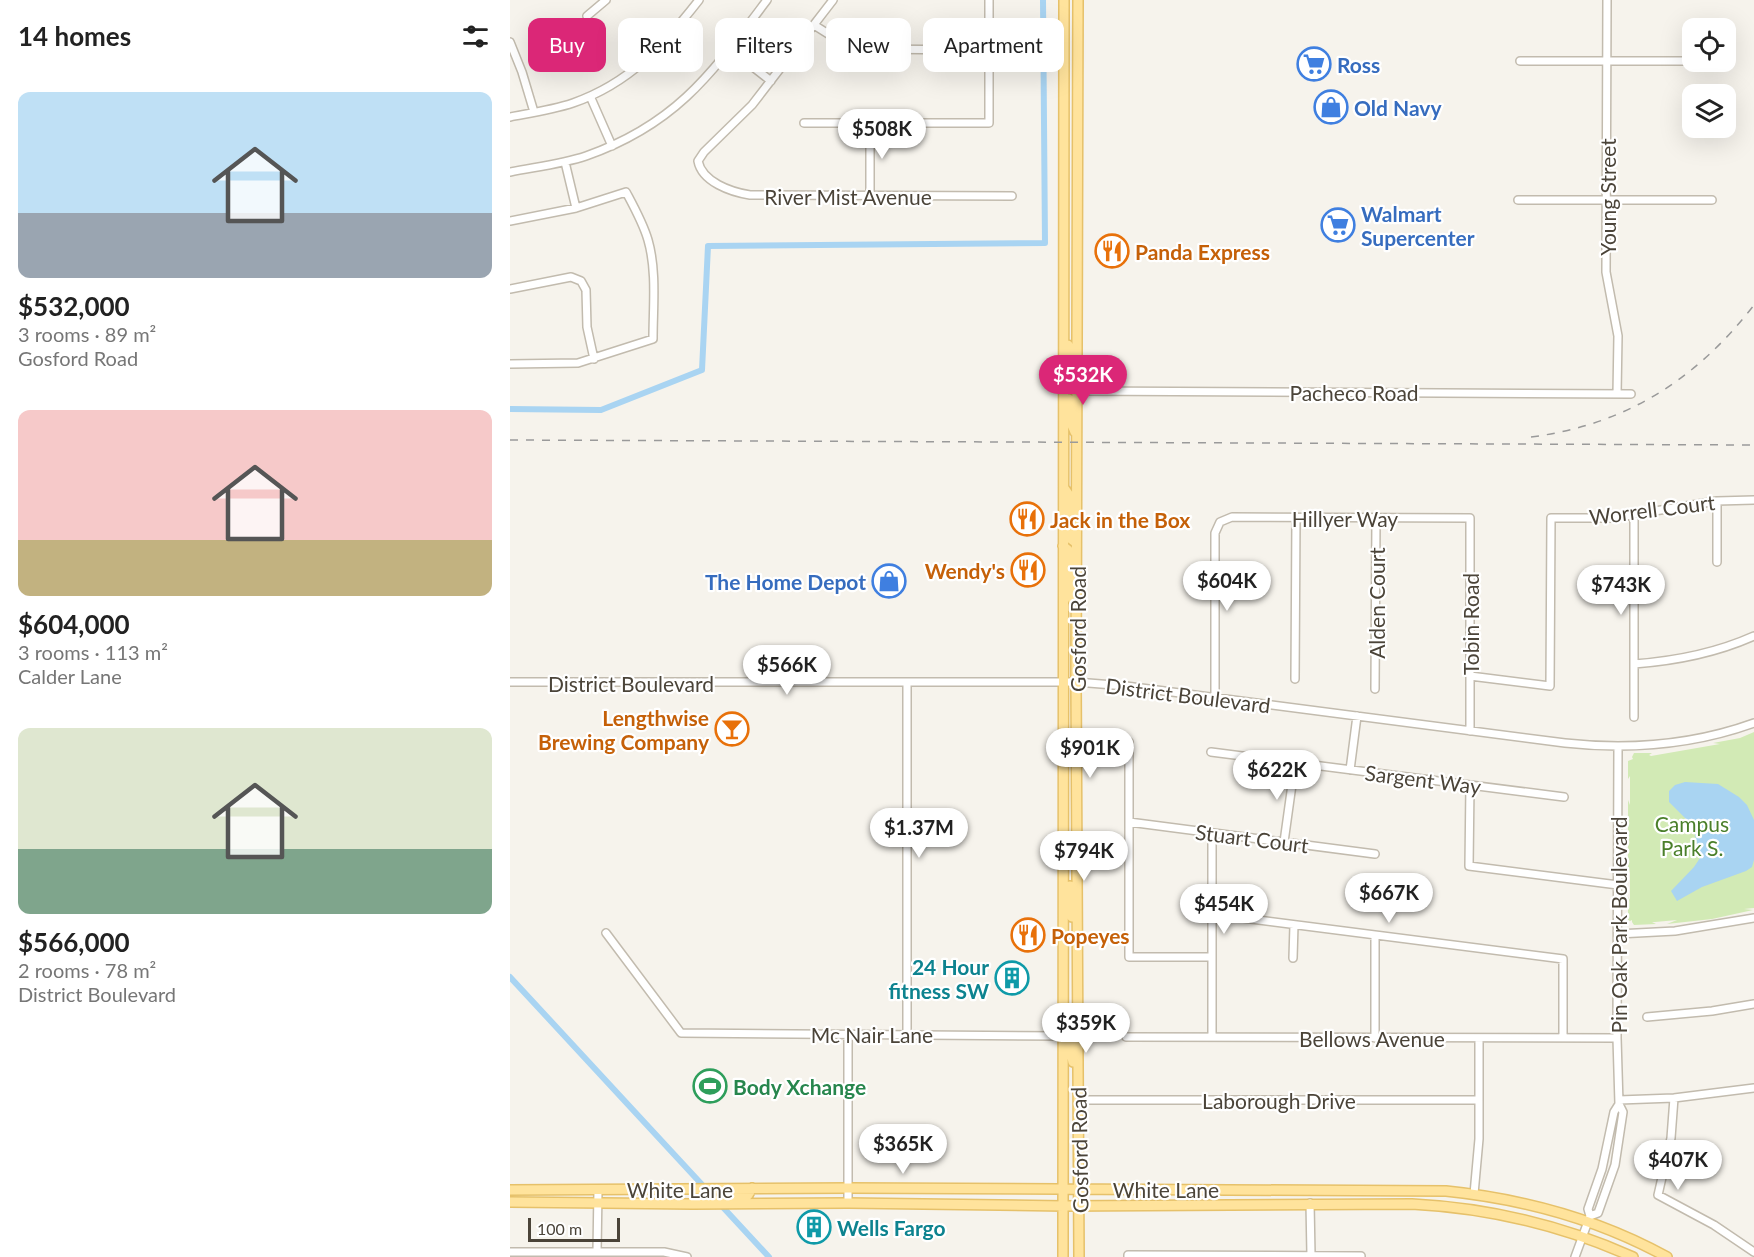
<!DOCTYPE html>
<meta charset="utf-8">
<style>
:root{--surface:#fff;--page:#f2f2f2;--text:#222;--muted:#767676;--accent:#db2777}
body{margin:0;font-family:Lato,sans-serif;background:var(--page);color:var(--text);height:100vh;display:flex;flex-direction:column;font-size:22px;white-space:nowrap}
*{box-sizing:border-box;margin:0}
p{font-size:20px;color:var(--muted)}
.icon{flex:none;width:33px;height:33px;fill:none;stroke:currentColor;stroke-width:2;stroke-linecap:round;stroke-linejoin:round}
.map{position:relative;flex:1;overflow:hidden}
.side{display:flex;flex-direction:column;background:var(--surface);width:510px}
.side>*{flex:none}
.top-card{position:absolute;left:18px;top:18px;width:570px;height:54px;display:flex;gap:12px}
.buttons{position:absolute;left:1172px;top:18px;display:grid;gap:12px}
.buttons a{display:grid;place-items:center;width:54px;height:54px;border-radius:12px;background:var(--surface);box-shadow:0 6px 24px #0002;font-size:30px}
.scale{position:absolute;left:18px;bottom:15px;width:92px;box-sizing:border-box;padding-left:6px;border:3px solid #4b4439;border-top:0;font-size:16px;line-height:21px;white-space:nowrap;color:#4b4439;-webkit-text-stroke:4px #fff;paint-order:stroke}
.price{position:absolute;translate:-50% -51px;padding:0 14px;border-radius:21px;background:#fff;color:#222;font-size:20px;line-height:39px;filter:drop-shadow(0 2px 3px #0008)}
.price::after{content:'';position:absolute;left:50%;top:36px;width:18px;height:14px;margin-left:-9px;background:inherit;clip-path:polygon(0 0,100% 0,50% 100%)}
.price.current{background:var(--accent);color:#fff}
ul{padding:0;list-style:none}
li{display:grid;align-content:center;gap:12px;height:318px;padding:0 18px}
li span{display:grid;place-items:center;height:186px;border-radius:12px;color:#555}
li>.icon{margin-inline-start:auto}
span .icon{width:108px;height:108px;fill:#fffc;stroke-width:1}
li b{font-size:26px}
h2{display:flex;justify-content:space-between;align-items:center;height:72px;padding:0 18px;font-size:26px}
.tag{padding:0 21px;border-radius:12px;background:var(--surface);box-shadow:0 6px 24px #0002;font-size:21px;line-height:54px}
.tag.current{background:var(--accent);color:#fff}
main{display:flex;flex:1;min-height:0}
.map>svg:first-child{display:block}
.green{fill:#d2eab5}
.water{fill:#a9d4f2}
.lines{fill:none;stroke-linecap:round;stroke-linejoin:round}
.canal{stroke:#a9d4f2;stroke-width:6}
.minor-casing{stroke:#c2bbae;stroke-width:10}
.major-casing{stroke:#e6c16a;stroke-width:12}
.minor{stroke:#fff;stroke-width:7}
.major{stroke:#ffe39c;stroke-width:9}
.rail{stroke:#9a9a9a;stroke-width:1.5;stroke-dasharray:8 8;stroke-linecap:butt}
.labels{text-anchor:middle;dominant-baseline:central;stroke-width:4.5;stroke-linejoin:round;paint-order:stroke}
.shop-label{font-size:21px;font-weight:bold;fill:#366cbe;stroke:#fff;text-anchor:start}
.street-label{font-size:21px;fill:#4b4439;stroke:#fff}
.food-label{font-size:21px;font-weight:bold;fill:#c56008;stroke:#fff;text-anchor:start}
.park-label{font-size:21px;fill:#4a7f2a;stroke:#fff}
.culture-label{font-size:21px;font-weight:bold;fill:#0d838f;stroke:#fff;text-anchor:end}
.leisure-label{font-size:21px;font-weight:bold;fill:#27864d;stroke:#fff;text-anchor:start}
</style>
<main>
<section class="side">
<h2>14 homes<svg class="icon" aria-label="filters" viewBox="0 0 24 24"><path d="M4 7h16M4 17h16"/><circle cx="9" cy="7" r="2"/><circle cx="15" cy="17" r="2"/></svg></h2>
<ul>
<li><span style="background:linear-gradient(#bfe0f5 65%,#9aa5b1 0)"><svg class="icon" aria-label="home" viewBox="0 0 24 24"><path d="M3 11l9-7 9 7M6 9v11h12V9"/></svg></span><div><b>$532,000</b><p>3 rooms · 89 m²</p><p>Gosford Road</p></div></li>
<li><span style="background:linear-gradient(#f6c9c9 70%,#c2b280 0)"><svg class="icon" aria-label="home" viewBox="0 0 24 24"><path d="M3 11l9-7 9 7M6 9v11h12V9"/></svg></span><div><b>$604,000</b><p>3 rooms · 113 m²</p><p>Calder Lane</p></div></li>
<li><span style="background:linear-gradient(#dfe7d0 65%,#7fa58c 0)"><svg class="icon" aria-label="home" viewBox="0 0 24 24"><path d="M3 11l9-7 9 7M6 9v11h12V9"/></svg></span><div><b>$566,000</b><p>2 rooms · 78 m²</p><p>District Boulevard</p></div></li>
</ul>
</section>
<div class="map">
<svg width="1244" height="1257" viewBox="0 0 1244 1257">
<rect width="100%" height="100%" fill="#f6f3ec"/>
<path class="green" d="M1244,732V908L1234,909L1243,910L1202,919L1157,924L1167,920L1145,922H1142L1146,924L1124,925L1122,922V920L1120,921L1118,920V897L1120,900V870L1118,875V800L1120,805V776L1118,779V761L1123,759L1122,757L1124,753H1142L1139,755L1141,756L1210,744L1203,743L1230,738Z"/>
<path class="water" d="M1175,782L1208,784L1229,797L1237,805L1244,820V860L1242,867L1236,871L1192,887L1167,901L1161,891L1184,867L1190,858L1183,826L1159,802V791L1165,785Z"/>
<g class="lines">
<path class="canal" d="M0,409L91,410L192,370L198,246L535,243L533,0
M0,977L259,1257"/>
<g class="minor-casing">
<path id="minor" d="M323,0L242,105L194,152L188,161C192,182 221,192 240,195L502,196
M1097,0L1096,272L1108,336L1107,394
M77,16L96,0
M304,25L331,42L351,49L479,50
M0,42L12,72L24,112
M220,49L261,81
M1010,61H1182
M80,96L102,146
M0,117C21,113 42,110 63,103C120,83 153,46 189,0
M294,123H479V0
M360,123V196
M55,162L66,208
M0,172C25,167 52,164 76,156C167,124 202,73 257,0
M1008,200H1202
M0,221L66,208L116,192C124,207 133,223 138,240C147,271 143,307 143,339L68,363L0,364
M0,289L61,277L71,281L76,290L77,327L84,359
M567,391L1121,394
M1207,562V501
M1124,664C1165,661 1206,653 1244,636
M960,676L1040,686L1041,518H1101L1207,501L1244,500
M785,679L786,517
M0,682H566L616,686L1055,743C1119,750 1183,745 1244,723
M865,689L866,518
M705,698V533L710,522L722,517L960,518V731
M1124,717V515
M619,742V957H702
M701,752L1054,797
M840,770L847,716
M960,785L959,866L1108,885
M619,822L865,854
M774,842L785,763
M702,914L1053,959V1038
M96,933L171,1033L553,1036
M1108,934L1165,931L1244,918
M783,958L784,925
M1137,1017L1202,1011L1244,1004
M397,1034V684
M616,1037L1107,1038
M702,1037V833
M865,1038V935
M1164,1098L1161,1138L1148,1195L1204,1225L1244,1252
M568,1100H969
M1109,1100L1164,1098L1244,1088
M964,1194L969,1139V1038
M338,1203V1034
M800,1203L801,1255
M1080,1216L1088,1213L1105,1165L1113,1112L1109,1104L1107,1038L1108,746
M0,1252H154L177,1257
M87,1252L88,1190
M618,1257V1255L851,1256
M1065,1257L1080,1216L1078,1209L1092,1169L1104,1112L1109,1104"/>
</g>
<g class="major-casing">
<path id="major" d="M568,0L566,682L569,1257
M558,345C563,360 554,379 567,391
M559,399L560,420L565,432
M554,488L561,498V539L565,542
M553,546L558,550L560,556V594L565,605
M560,886V907L562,917
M553,1036L558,1039L563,1062
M0,1190L339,1188L936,1191C1014,1199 1088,1219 1157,1257
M209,1200L238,1195L242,1188
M0,1202L183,1204L338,1203L554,1206L902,1204C979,1208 1052,1225 1123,1257
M553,1257L554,0"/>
</g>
<use href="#minor" class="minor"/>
<use href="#major" class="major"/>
<path class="rail" d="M1021,437C1115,425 1186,380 1244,305
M0,440L1244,445"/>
</g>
<defs>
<g id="supermarket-ring" transform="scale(1.725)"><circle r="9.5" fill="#fff" stroke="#3f7fe0" stroke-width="1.5"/><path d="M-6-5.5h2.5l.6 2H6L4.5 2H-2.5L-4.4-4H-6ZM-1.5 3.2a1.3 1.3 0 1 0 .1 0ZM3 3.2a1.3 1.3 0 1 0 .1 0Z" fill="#3f7fe0"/></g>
<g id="shop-ring" transform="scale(1.725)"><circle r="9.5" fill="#fff" stroke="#3f7fe0" stroke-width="1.5"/><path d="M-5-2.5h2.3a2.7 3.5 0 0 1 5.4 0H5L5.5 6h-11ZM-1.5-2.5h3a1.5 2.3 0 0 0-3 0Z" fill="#3f7fe0"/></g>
<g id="restaurant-ring" transform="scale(1.725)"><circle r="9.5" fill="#fff" stroke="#e8710a" stroke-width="1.5"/><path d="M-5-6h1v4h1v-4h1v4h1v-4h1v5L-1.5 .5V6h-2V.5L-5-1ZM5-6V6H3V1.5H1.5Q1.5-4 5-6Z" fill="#e8710a"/></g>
<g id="bar-ring" transform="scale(1.725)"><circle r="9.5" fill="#fff" stroke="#e8710a" stroke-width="1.5"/><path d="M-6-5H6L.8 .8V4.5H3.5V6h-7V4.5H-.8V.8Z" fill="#e8710a"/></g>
<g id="building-ring" transform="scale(1.725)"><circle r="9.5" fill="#fff" stroke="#0f9aa8" stroke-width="1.5"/><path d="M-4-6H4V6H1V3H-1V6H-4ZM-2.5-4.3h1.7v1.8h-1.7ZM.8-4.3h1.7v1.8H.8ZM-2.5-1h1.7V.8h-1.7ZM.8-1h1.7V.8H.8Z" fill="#0f9aa8"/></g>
<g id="stadium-ring" transform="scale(1.725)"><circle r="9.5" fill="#fff" stroke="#2e9e5b" stroke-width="1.5"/><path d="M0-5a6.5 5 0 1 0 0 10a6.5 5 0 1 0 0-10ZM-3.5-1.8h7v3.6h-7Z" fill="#2e9e5b"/></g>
</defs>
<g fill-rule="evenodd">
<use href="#supermarket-ring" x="804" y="64"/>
<use href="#shop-ring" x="821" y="107"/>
<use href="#supermarket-ring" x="828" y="225"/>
<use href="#restaurant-ring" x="602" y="251"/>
<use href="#restaurant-ring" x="517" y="519"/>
<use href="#restaurant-ring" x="518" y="570"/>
<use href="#shop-ring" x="379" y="581"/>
<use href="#bar-ring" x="222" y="729"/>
<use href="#restaurant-ring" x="518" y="935"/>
<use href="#building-ring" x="502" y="978"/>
<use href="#stadium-ring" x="200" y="1086"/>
<use href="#building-ring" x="304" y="1227"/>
</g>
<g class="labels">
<g class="shop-label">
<text x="827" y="64">Ross</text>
<text x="844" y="107">Old Navy</text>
<text x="851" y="213">Walmart<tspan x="851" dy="24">Supercenter</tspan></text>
<text x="356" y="581" text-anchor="end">The Home Depot</text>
</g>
<g class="street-label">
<text x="338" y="196">River Mist Avenue</text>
<text transform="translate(1097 197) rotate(-90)">Young Street</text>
<text x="844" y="392">Pacheco Road</text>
<text transform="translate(1142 509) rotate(-7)">Worrell Court</text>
<text x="835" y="518">Hillyer Way</text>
<text transform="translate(866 603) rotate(-90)">Alden Court</text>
<text transform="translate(960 624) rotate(-90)">Tobin Road</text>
<text transform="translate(567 629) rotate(-90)">Gosford Road</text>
<text x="121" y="683">District Boulevard</text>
<text transform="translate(678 695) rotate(7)">District Boulevard</text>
<text transform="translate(913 779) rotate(7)">Sargent Way</text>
<text transform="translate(742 838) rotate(7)">Stuart Court</text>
<text transform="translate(1108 925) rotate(-90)">Pin Oak Park Boulevard</text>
<text x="362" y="1034">Mc Nair Lane</text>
<text x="862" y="1038">Bellows Avenue</text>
<text x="769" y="1100">Laborough Drive</text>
<text transform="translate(569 1150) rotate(-91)">Gosford Road</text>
<text x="170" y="1189">White Lane</text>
<text x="656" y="1189">White Lane</text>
</g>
<g class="food-label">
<text x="625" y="251">Panda Express</text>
<text x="540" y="519">Jack in the Box</text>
<text x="495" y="570" text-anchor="end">Wendy's</text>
<text x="199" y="717" text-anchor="end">Lengthwise<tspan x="199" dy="24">Brewing Company</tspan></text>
<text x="541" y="935">Popeyes</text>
</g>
<g class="park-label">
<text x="1182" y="823">Campus<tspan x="1182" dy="24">Park S.</tspan></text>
</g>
<g class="culture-label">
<text x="479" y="966">24 Hour<tspan x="479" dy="24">fitness SW</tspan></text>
<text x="327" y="1227" text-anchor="start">Wells Fargo</text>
</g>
<g class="leisure-label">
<text x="223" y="1086">Body Xchange</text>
</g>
</g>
</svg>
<div class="buttons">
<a><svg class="icon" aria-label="locate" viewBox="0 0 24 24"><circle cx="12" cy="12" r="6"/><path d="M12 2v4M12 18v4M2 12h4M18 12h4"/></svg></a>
<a><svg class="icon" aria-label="layers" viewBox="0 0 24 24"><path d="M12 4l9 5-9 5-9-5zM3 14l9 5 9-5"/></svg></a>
</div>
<div class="scale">100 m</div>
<b class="price" style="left:372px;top:160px">$508K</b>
<b class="price current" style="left:573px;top:406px">$532K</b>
<b class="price" style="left:717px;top:612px">$604K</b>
<b class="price" style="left:1111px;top:616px">$743K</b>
<b class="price" style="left:277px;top:696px">$566K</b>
<b class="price" style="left:580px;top:779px">$901K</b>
<b class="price" style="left:767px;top:801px">$622K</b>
<b class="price" style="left:409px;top:859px">$1.37M</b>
<b class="price" style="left:574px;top:882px">$794K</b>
<b class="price" style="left:879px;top:924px">$667K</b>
<b class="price" style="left:714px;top:935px">$454K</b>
<b class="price" style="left:576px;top:1054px">$359K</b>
<b class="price" style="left:393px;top:1175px">$365K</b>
<b class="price" style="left:1168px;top:1191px">$407K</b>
<div class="top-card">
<a class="tag current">Buy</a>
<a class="tag">Rent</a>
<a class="tag">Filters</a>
<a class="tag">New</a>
<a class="tag">Apartment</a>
</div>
</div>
</main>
